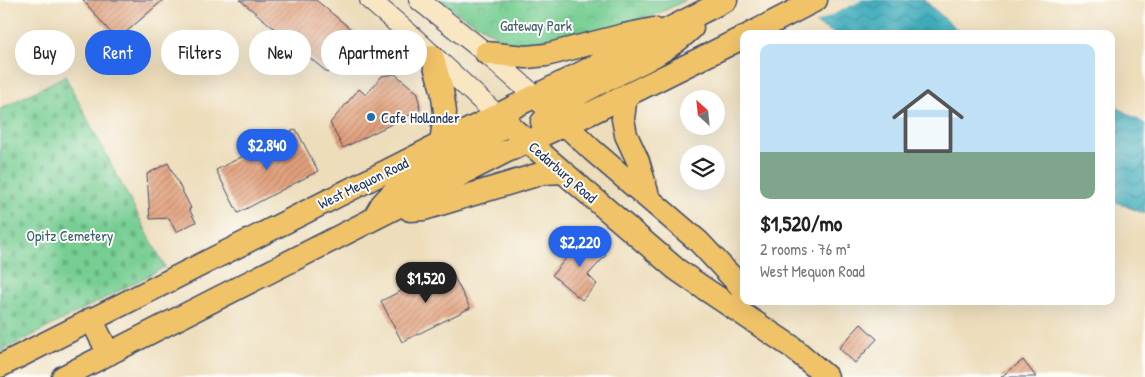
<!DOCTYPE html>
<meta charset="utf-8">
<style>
:root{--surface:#fff;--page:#f6f6f6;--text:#222;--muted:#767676;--line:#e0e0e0;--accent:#2563eb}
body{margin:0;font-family:"Patrick Hand",sans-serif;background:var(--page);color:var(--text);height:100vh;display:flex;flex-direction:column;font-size:19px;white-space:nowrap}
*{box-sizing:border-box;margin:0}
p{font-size:16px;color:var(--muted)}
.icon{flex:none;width:28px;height:28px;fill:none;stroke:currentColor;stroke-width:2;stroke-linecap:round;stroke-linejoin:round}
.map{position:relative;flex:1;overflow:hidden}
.panel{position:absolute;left:740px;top:30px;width:375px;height:275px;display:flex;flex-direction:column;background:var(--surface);border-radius:10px;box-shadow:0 5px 20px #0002}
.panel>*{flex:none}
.banner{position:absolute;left:15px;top:30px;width:475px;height:45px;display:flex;gap:10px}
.needle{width:32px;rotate:333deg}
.buttons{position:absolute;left:680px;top:90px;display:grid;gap:10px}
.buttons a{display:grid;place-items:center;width:45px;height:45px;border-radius:50%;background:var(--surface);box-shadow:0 5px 20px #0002;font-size:25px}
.price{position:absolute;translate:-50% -42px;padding:0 11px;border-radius:18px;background:var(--accent);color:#fff;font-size:16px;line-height:32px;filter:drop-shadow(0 1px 2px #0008)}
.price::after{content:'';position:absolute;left:50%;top:30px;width:15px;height:11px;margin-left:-8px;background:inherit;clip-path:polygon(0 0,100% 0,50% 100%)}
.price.active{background:#222;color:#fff}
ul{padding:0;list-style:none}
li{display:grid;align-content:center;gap:10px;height:265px;padding:0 20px}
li+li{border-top:1px solid var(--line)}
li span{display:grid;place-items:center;height:155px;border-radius:10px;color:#555}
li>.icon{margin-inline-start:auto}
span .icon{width:90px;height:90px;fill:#fffc;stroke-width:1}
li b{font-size:21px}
.tag{padding:0 18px;border-radius:22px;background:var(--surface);box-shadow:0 5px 20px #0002;font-size:18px;line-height:45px}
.tag.active{background:var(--accent);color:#fff}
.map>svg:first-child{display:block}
.cemetery{fill:url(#cemetery-stones);stroke:#497e78}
.park{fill:url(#park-crowns);stroke:#497e78}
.water{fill:url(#water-waves);stroke:#2d6e8d}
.pier{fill:#edddbb}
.building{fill:url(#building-hatch)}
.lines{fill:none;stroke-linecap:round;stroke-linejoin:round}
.secondary-casing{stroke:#3a496c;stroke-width:22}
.primary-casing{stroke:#3a496c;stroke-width:25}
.secondary{stroke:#f9e7c3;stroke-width:20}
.primary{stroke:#f1c369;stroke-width:22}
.poi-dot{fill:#1f6fb2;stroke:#fdfcf7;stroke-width:2}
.labels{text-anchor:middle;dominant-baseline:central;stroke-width:4;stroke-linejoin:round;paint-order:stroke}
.park-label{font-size:15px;fill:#375f6e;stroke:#fdfcf7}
.poi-label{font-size:15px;fill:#1b2f5e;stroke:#fdfcf7;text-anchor:start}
.street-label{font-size:15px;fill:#1b2f5e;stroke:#fdfcf7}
</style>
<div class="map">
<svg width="1145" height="377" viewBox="0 0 1145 377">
<defs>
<pattern id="cemetery-stones" width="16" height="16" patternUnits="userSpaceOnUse" patternTransform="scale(1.25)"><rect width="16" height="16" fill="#77ce93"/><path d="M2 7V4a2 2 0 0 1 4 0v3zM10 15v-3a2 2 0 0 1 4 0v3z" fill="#66b181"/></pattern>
<pattern id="park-crowns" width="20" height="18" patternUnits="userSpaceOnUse" patternTransform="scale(1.25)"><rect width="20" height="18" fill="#77ce93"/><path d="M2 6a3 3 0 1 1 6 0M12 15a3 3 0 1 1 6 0" fill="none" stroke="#66b181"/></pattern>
<pattern id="water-waves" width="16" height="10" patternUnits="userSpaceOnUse" patternTransform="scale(1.25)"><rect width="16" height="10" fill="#3fadbc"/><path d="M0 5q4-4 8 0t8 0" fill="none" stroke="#348d9c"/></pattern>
<pattern id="building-hatch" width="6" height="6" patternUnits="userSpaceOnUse" patternTransform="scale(1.25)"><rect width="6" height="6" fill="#e2a07b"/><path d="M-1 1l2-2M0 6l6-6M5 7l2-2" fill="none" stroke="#b68368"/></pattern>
</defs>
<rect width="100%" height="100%" fill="#fdfcf7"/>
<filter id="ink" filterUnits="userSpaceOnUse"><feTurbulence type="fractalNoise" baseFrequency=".02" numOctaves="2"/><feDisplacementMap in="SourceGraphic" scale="10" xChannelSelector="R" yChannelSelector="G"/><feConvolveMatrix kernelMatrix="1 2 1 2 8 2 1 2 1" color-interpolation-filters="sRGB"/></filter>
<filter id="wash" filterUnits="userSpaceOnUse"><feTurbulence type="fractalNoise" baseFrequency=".0096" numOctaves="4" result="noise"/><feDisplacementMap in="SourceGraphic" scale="20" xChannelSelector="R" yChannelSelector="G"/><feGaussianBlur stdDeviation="1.12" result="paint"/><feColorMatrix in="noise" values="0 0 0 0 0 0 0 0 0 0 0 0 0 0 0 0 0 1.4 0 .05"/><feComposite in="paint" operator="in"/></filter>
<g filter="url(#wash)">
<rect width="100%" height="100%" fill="#edddbb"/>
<path class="cemetery" d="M65,76L165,267L0,352V109Z"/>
<path class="park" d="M435,0H686L635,25L541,50L518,48Z"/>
<path class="water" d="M771,0H924L962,34H836Z
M1111,104L1145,124V214L1111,200Z"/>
<path class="pier" d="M768,0H862L814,24L769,2Z"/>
<g id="blocks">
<path class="building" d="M83,0H163L117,40Z
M240,0H316L359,36L328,73Z
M395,74L418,93L420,110L343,148L330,123L359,89L366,95L382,76Z
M296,129L318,171L238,213L216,170Z
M168,163L191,208L189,209L196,222L176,232L169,218L150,219L147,174Z
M585,236L606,255L588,275L597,284L582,300L552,275Z
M449,267L470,308L402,342L381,301Z
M861,324L877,339L855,363L839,348Z
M1023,360L1036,377H1001Z"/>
</g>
</g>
<g filter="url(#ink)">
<use href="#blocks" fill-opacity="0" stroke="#3a496c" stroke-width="1"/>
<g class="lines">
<g class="secondary-casing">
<path id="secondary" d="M370,0L412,36L498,116
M419,0L486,53L536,97"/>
</g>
<g class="primary-casing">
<path id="primary" d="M750,34L816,0
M486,53L526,57L546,55L624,35L654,29
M432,56L442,90L445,112L441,144
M626,95L623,119L626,135L638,161L649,199
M536,97L592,150L699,242L744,290
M498,116L676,269L702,287L792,347L827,377
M542,122C585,79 649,70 692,28
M410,210L424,209L543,173L564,172
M375,216L382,204L397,188L467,151L509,123
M91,319L109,354
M0,366L726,0
M63,377L507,151L593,112L744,37"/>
</g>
<use href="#secondary" class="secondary"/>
<use href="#primary" class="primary"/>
</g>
</g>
<circle class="poi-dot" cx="371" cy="117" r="5"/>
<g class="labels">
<g class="park-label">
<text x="536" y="25">Gateway Park</text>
<text x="70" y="235">Opitz Cemetery</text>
</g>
<g class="poi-label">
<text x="381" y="117">Cafe Hollander</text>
</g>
<g class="street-label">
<text transform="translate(563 172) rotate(41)">Cedarburg Road</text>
<text transform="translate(363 183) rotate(-26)">West Mequon Road</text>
</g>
</g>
</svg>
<div class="buttons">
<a><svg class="needle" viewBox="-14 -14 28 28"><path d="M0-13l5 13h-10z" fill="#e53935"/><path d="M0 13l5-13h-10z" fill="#767676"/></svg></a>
<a><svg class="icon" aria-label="layers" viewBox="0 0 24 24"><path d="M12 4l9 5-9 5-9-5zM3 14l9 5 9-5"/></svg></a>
</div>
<b class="price" style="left:267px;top:171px">$2,840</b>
<b class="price" style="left:580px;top:268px">$2,220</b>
<b class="price active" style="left:426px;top:304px">$1,520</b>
<div class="banner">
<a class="tag">Buy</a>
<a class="tag active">Rent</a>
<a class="tag">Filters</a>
<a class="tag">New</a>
<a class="tag">Apartment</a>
</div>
<section class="panel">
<ul>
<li><span style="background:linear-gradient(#bfe0f5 70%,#7fa58c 0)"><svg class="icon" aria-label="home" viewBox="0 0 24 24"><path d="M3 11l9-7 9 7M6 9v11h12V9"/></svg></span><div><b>$1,520/mo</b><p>2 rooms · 76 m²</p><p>West Mequon Road</p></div></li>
</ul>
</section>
</div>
